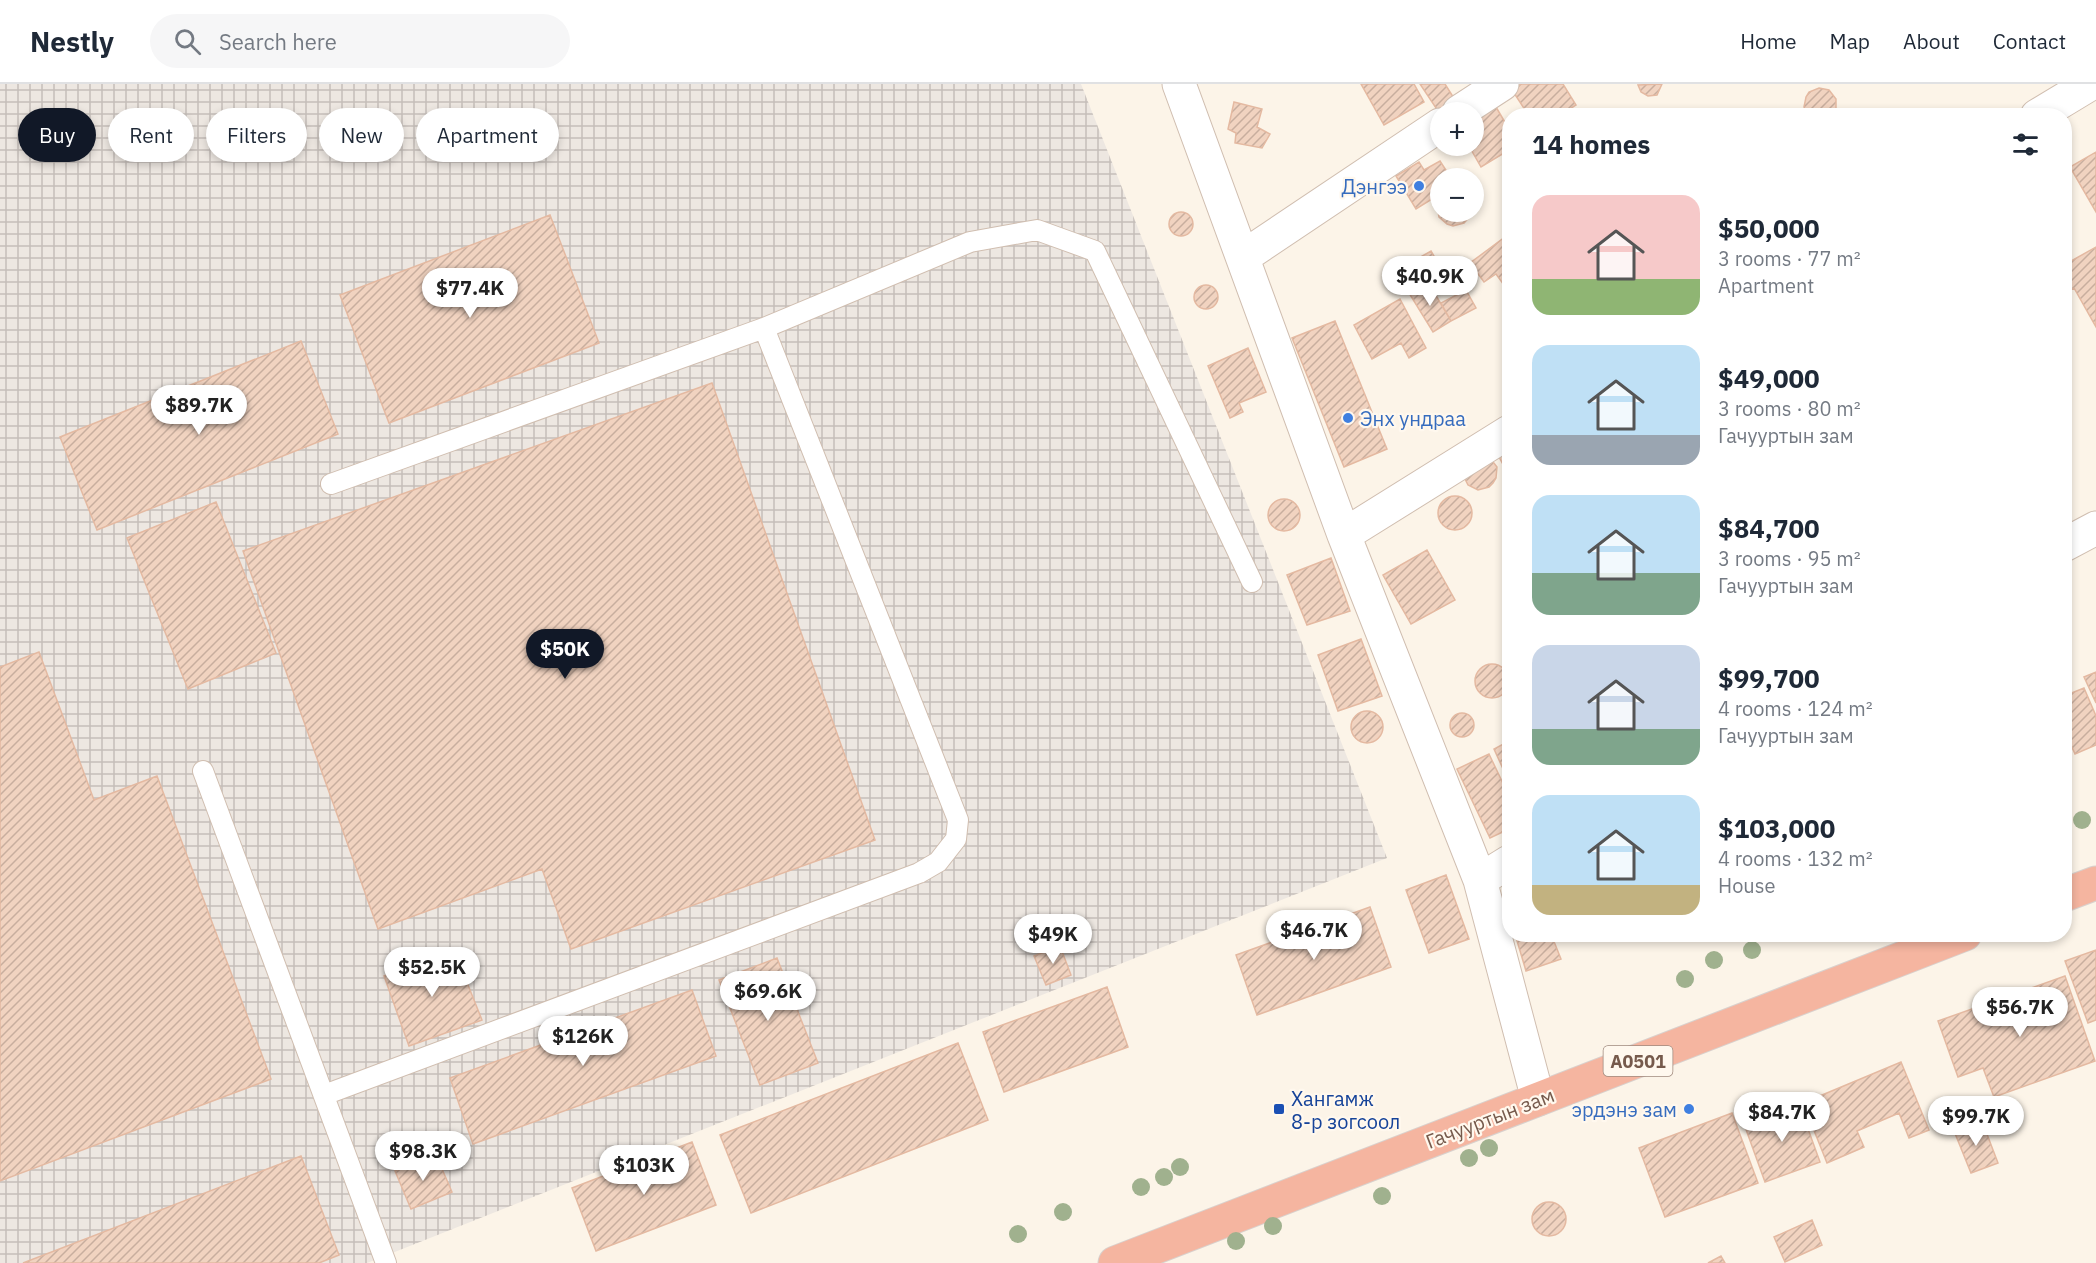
<!DOCTYPE html>
<meta charset="utf-8">
<style>
:root{--surface:#fff;--page:#f6f6f7;--text:#1f2937;--muted:#747a83;--line:#e0e1e3;--accent:#111827}
body{margin:0;font-family:"IBM Plex Sans",sans-serif;background:var(--page);color:var(--text);height:100vh;display:flex;flex-direction:column;font-size:22px;white-space:nowrap}
*{box-sizing:border-box;margin:0}
p{font-size:20px;color:var(--muted)}
.icon{flex:none;width:33px;height:33px;fill:none;stroke:currentColor;stroke-width:2;stroke-linecap:round;stroke-linejoin:round}
.map{position:relative;flex:1;overflow:hidden}
.side{position:absolute;left:1502px;top:24px;width:570px;height:834px;display:flex;flex-direction:column;background:var(--surface);border-radius:24px;box-shadow:0 3px 9px #0003}
.side>*{flex:none}
.guide{position:absolute;left:18px;top:24px;width:570px;height:54px;display:flex;gap:12px}
.controls{position:absolute;left:1430px;top:18px;display:grid;gap:12px}
.controls a{display:grid;place-items:center;width:54px;height:54px;border-radius:50%;background:var(--surface);box-shadow:0 3px 9px #0003;font-size:30px}
.price{position:absolute;translate:-50% -51px;padding:0 14px;border-radius:21px;background:#fff;color:#222;font-size:20px;line-height:39px;filter:drop-shadow(0 2px 3px #0008)}
.price::after{content:'';position:absolute;left:50%;top:36px;width:18px;height:14px;margin-left:-9px;background:inherit;clip-path:polygon(0 0,100% 0,50% 100%)}
.price.on{background:var(--accent);color:#fff}
ul{padding:0;list-style:none}
li{display:flex;align-items:center;gap:18px;height:150px;padding:0 30px}
li span{display:grid;place-items:center;flex:none;width:168px;height:120px;border-radius:18px;color:#555}
li>.icon{margin-inline-start:auto}
span .icon{width:72px;height:72px;fill:#fffc;stroke-width:1}
li b{font-size:26px}
h2{display:flex;justify-content:space-between;align-items:center;height:72px;padding:0 30px;font-size:26px}
.pill{padding:0 21px;border-radius:27px;background:var(--surface);box-shadow:0 3px 9px #0003;font-size:21px;line-height:54px}
.pill.on{background:var(--accent);color:#fff}
header{display:flex;align-items:center;gap:36px;box-sizing:border-box;height:84px;padding:0 30px;background:var(--surface);border-bottom:2px solid var(--line)}
header strong{font-size:28px}
nav{display:flex;gap:33px;margin-inline-start:auto;font-size:21px}
.search{width:420px;height:54px;background:var(--page);display:flex;align-items:center;gap:15px;box-sizing:border-box;padding:0 21px;border-radius:33px;color:var(--muted);font-size:22px}
.map>svg:first-child{display:block}
.industrial{fill:url(#industrial-grid)}
.building{fill:url(#building-hatch);stroke:#e4b9a1;stroke-width:1.5}
.lines{fill:none;stroke-linecap:round;stroke-linejoin:round}
.lane-casing{stroke:#d0beb0;stroke-width:22}
.street-casing{stroke:#d0beb0;stroke-width:35}
.highway-casing{stroke:#d9d1cd;stroke-width:35}
.lane{stroke:#fff;stroke-width:20}
.street{stroke:#fff;stroke-width:33}
.highway{stroke:#f5b5a0;stroke-width:33}
.tree{fill:#a0b18e}
.shop-dot{fill:#3f7fe0;stroke:#fff8ee;stroke-width:2}
.transit-dot{fill:#1a4fb4;stroke:#fff8ee;stroke-width:2}
.labels{text-anchor:middle;dominant-baseline:central;stroke-width:4.5;stroke-linejoin:round;paint-order:stroke}
.shield{fill:#fff8ee;stroke:#9f897d;stroke-width:1.5}
.shield-label{font-size:18px;font-weight:bold;fill:#765a4c}
.shop-label{font-size:20px;fill:#366cbe;stroke:#fff8ee;text-anchor:end}
.transit-label{font-size:20px;fill:#164399;stroke:#fff8ee;text-anchor:start}
.street-label{font-size:20px;fill:#765a4c;stroke:#fff8ee}
</style>
<header>
<strong>Nestly</strong>
<div class="search"><svg class="icon" aria-label="search" viewBox="0 0 24 24"><circle cx="10" cy="10" r="6"/><path d="M15 15l6 6"/></svg>Search here</div>
<nav><a>Home</a><a>Map</a><a>About</a><a>Contact</a></nav>
</header>
<div class="map">
<svg width="2096" height="1179" viewBox="0 0 2096 1179">
<defs>
<pattern id="industrial-grid" width="8" height="8" patternUnits="userSpaceOnUse" patternTransform="scale(1.5)"><rect width="8" height="8" fill="#ede7e1"/><path d="M0 4h8M4 0v8" fill="none" stroke="#c5beb9"/></pattern>
<pattern id="building-hatch" width="6" height="6" patternUnits="userSpaceOnUse" patternTransform="scale(1.5)"><rect width="6" height="6" fill="#f1d3c0"/><path d="M-1 1l2-2M0 6l6-6M5 7l2-2" fill="none" stroke="#c8ae9e"/></pattern>
</defs>
<rect width="100%" height="100%" fill="#fcf4e8"/>
<path class="industrial" d="M0,0H1081L1387,774L367,1179H0Z"/>
<path class="building" d="M1361,0H1414L1424,18L1384,41Z
M1420,0H1445L1457,19L1440,30Z
M1521,0H1563L1576,21L1559,32H1529L1512,6Z
M1662,0L1657,11L1648,12L1641,8L1638,1Z
M1819,4L1829,6L1836,15V25L1832,32H1809L1806,28L1804,23L1806,13L1809,8Z
M1234,18L1262,25L1257,43L1270,50L1262,64L1235,59L1236,49L1228,45Z
M1493,18L1509,45V66L1481,83L1469,62H1473V31Z
M2096,68V128L2070,83Z
M1440,77L1451,94H1440V110L1416,125L1396,92L1419,78L1424,86Z
M1440,117V128H1472L1471,131L1464,139L1453,142L1447,140L1439,133L1438,127Z
M1169 140a12 12 0 1 1 24 0a12 12 0 1 1-24 0Z
M550,131L599,259L389,339L340,211Z
M1509,150V208L1496,190L1484,198L1470,179Z
M2096,163V243L2074,204L2064,210V181Z
M1431,167L1441,184L1413,199L1403,183Z
M1428,198L1451,237L1433,248L1409,209Z
M1194 213a12 12 0 1 1 24 0a12 12 0 1 1-24 0Z
M1466,206L1476,224L1451,237L1441,219Z
M1400,215L1426,264L1409,274L1401,259L1372,275L1354,241Z
M1335,237L1387,365L1344,383L1292,254Z
M301,257L338,350L97,446L60,353Z
M1248,264L1266,308L1239,319L1243,328L1230,334L1208,282Z
M712,299L875,756L571,865L542,785L378,845L243,467Z
M1509,356V391L1494,364Z
M1490,374L1497,383L1496,394L1493,399L1489,403L1478,406L1468,401L1463,391Z
M1438 429a17 17 0 1 1 34 0a17 17 0 1 1-34 0Z
M1268 431a16 16 0 1 1 32 0a16 16 0 1 1-32 0Z
M216,418L276,569L188,605L127,454Z
M1427,466L1455,516L1411,540L1383,491Z
M1331,474L1350,527L1307,541L1287,491Z
M1361,555L1382,612L1338,627L1318,571Z
M39,568L94,716L157,692L271,995L0,1097V583Z
M1475 597a17 17 0 1 1 34 0a17 17 0 1 1-34 0Z
M2096,588V619L2084,593Z
M2084,604L2096,632V661L2075,670L2064,645V612Z
M1351 643a16 16 0 1 1 32 0a16 16 0 1 1-32 0Z
M1450 641a12 12 0 1 1 24 0a12 12 0 1 1-24 0Z
M1509,657V698L1494,665Z
M1489,670L1509,712V745L1490,754L1457,685Z
M1446,791L1469,855L1429,869L1406,806Z
M1370,823L1391,883L1257,931L1236,871Z
M1515,850H1551L1561,875L1526,887Z
M1060,862L1071,891L1046,901L1034,872Z
M454,866L482,936L409,962L384,892Z
M2096,866V936L2088,939L2065,877Z
M777,874L818,979L760,1001L719,896Z
M2065,892L2095,977L1994,1013L1983,984L1958,993L1938,937Z
M1107,903L1128,963L1004,1008L983,948Z
M692,906L716,972L473,1060L450,994Z
M958,959L988,1036L751,1129L720,1051Z
M1901,978L1929,1046L1909,1054L1899,1029L1857,1047L1864,1063L1827,1079L1803,1019Z
M1799,1020L1820,1078L1765,1098L1744,1040Z
M1732,1029L1758,1099L1665,1133L1639,1064Z
M1982,1037L1998,1079L1971,1089L1954,1047Z
M692,1058L716,1121L596,1167L572,1104Z
M436,1071L452,1108L411,1125L395,1087Z
M301,1072L339,1171L319,1179H23Z
M1532 1135a17 17 0 1 1 34 0a17 17 0 1 1-34 0Z
M1812,1136L1822,1161L1785,1178L1774,1153Z
M1721,1172L1725,1179H1708Z"/>
<g class="lines">
<g class="lane-casing">
<path id="lane" d="M331,400L764,244L970,158L1037,146L1095,167L1252,498
M203,687L386,1179
M324,1011L919,789L938,778L956,755L958,736L764,244"/>
</g>
<g class="street-casing">
<path id="street" d="M1179,0L1344,451L1480,796L1538,1015
M1459,28L1502,0
M2037,32L2090,0
M1243,173L1440,41
M1344,451L1509,348
M2064,461L2096,444
M1480,796L1509,778"/>
</g>
<g class="highway-casing">
<path id="highway" d="M2064,811L2096,799
M1115,1179L1965,850"/>
</g>
<use href="#lane" class="lane"/>
<use href="#street" class="street"/>
<use href="#highway" class="highway"/>
</g>
<g class="tree">
<circle cx="2082" cy="736" r="9"/>
<circle cx="1752" cy="866" r="9"/>
<circle cx="1714" cy="876" r="9"/>
<circle cx="1685" cy="895" r="9"/>
<circle cx="1489" cy="1064" r="9"/>
<circle cx="1469" cy="1074" r="9"/>
<circle cx="1180" cy="1083" r="9"/>
<circle cx="1164" cy="1093" r="9"/>
<circle cx="1141" cy="1103" r="9"/>
<circle cx="1382" cy="1112" r="9"/>
<circle cx="1063" cy="1128" r="9"/>
<circle cx="1273" cy="1142" r="9"/>
<circle cx="1018" cy="1150" r="9"/>
<circle cx="1236" cy="1157" r="9"/>
</g>
<g class="shop-dot">
<circle cx="1419" cy="102" r="6"/>
<circle cx="1348" cy="334" r="6"/>
<circle cx="1689" cy="1025" r="6"/>
</g>
<rect class="transit-dot" x="1273" y="1019" width="12" height="12" rx="3"/>
<g class="labels">
<rect class="shield" x="1603.5" y="962" width="69" height="30" rx="4.5"/>
<g class="shield-label">
<text x="1638" y="977">A0501</text>
</g>
<g class="shop-label">
<text x="1407" y="102">Дэнгээ</text>
<text x="1360" y="334" text-anchor="start">Энх ундраа</text>
<text x="1677" y="1025">эрдэнэ зам</text>
</g>
<g class="transit-label">
<text x="1291" y="1014">Хангамж<tspan x="1291" dy="23">8-р зогсоол</tspan></text>
</g>
<g class="street-label">
<text transform="translate(1490 1034) rotate(-21)">Гачууртын зам</text>
</g>
</g>
</svg>
<div class="controls">
<a>+</a>
<a>−</a>
</div>
<b class="price" style="left:1430px;top:223px">$40.9K</b>
<b class="price" style="left:470px;top:235px">$77.4K</b>
<b class="price" style="left:199px;top:352px">$89.7K</b>
<b class="price on" style="left:565px;top:596px">$50K</b>
<b class="price" style="left:1314px;top:877px">$46.7K</b>
<b class="price" style="left:1053px;top:881px">$49K</b>
<b class="price" style="left:432px;top:914px">$52.5K</b>
<b class="price" style="left:768px;top:938px">$69.6K</b>
<b class="price" style="left:2020px;top:954px">$56.7K</b>
<b class="price" style="left:583px;top:983px">$126K</b>
<b class="price" style="left:1782px;top:1059px">$84.7K</b>
<b class="price" style="left:1976px;top:1063px">$99.7K</b>
<b class="price" style="left:423px;top:1098px">$98.3K</b>
<b class="price" style="left:644px;top:1112px">$103K</b>
<div class="guide">
<a class="pill on">Buy</a>
<a class="pill">Rent</a>
<a class="pill">Filters</a>
<a class="pill">New</a>
<a class="pill">Apartment</a>
</div>
<section class="side">
<h2>14 homes<svg class="icon" aria-label="filters" viewBox="0 0 24 24"><path d="M4 7h16M4 17h16"/><circle cx="9" cy="7" r="2"/><circle cx="15" cy="17" r="2"/></svg></h2>
<ul>
<li><span style="background:linear-gradient(#f6c9c9 70%,#8fb573 0)"><svg class="icon" aria-label="home" viewBox="0 0 24 24"><path d="M3 11l9-7 9 7M6 9v11h12V9"/></svg></span><div><b>$50,000</b><p>3 rooms · 77 m²</p><p>Apartment</p></div></li>
<li><span style="background:linear-gradient(#bfe0f5 75%,#9aa5b1 0)"><svg class="icon" aria-label="home" viewBox="0 0 24 24"><path d="M3 11l9-7 9 7M6 9v11h12V9"/></svg></span><div><b>$49,000</b><p>3 rooms · 80 m²</p><p>Гачууртын зам</p></div></li>
<li><span style="background:linear-gradient(#bfe0f5 65%,#7fa58c 0)"><svg class="icon" aria-label="home" viewBox="0 0 24 24"><path d="M3 11l9-7 9 7M6 9v11h12V9"/></svg></span><div><b>$84,700</b><p>3 rooms · 95 m²</p><p>Гачууртын зам</p></div></li>
<li><span style="background:linear-gradient(#c9d6e8 70%,#7fa58c 0)"><svg class="icon" aria-label="home" viewBox="0 0 24 24"><path d="M3 11l9-7 9 7M6 9v11h12V9"/></svg></span><div><b>$99,700</b><p>4 rooms · 124 m²</p><p>Гачууртын зам</p></div></li>
<li><span style="background:linear-gradient(#bfe0f5 75%,#c2b280 0)"><svg class="icon" aria-label="home" viewBox="0 0 24 24"><path d="M3 11l9-7 9 7M6 9v11h12V9"/></svg></span><div><b>$103,000</b><p>4 rooms · 132 m²</p><p>House</p></div></li>
</ul>
</section>
</div>
